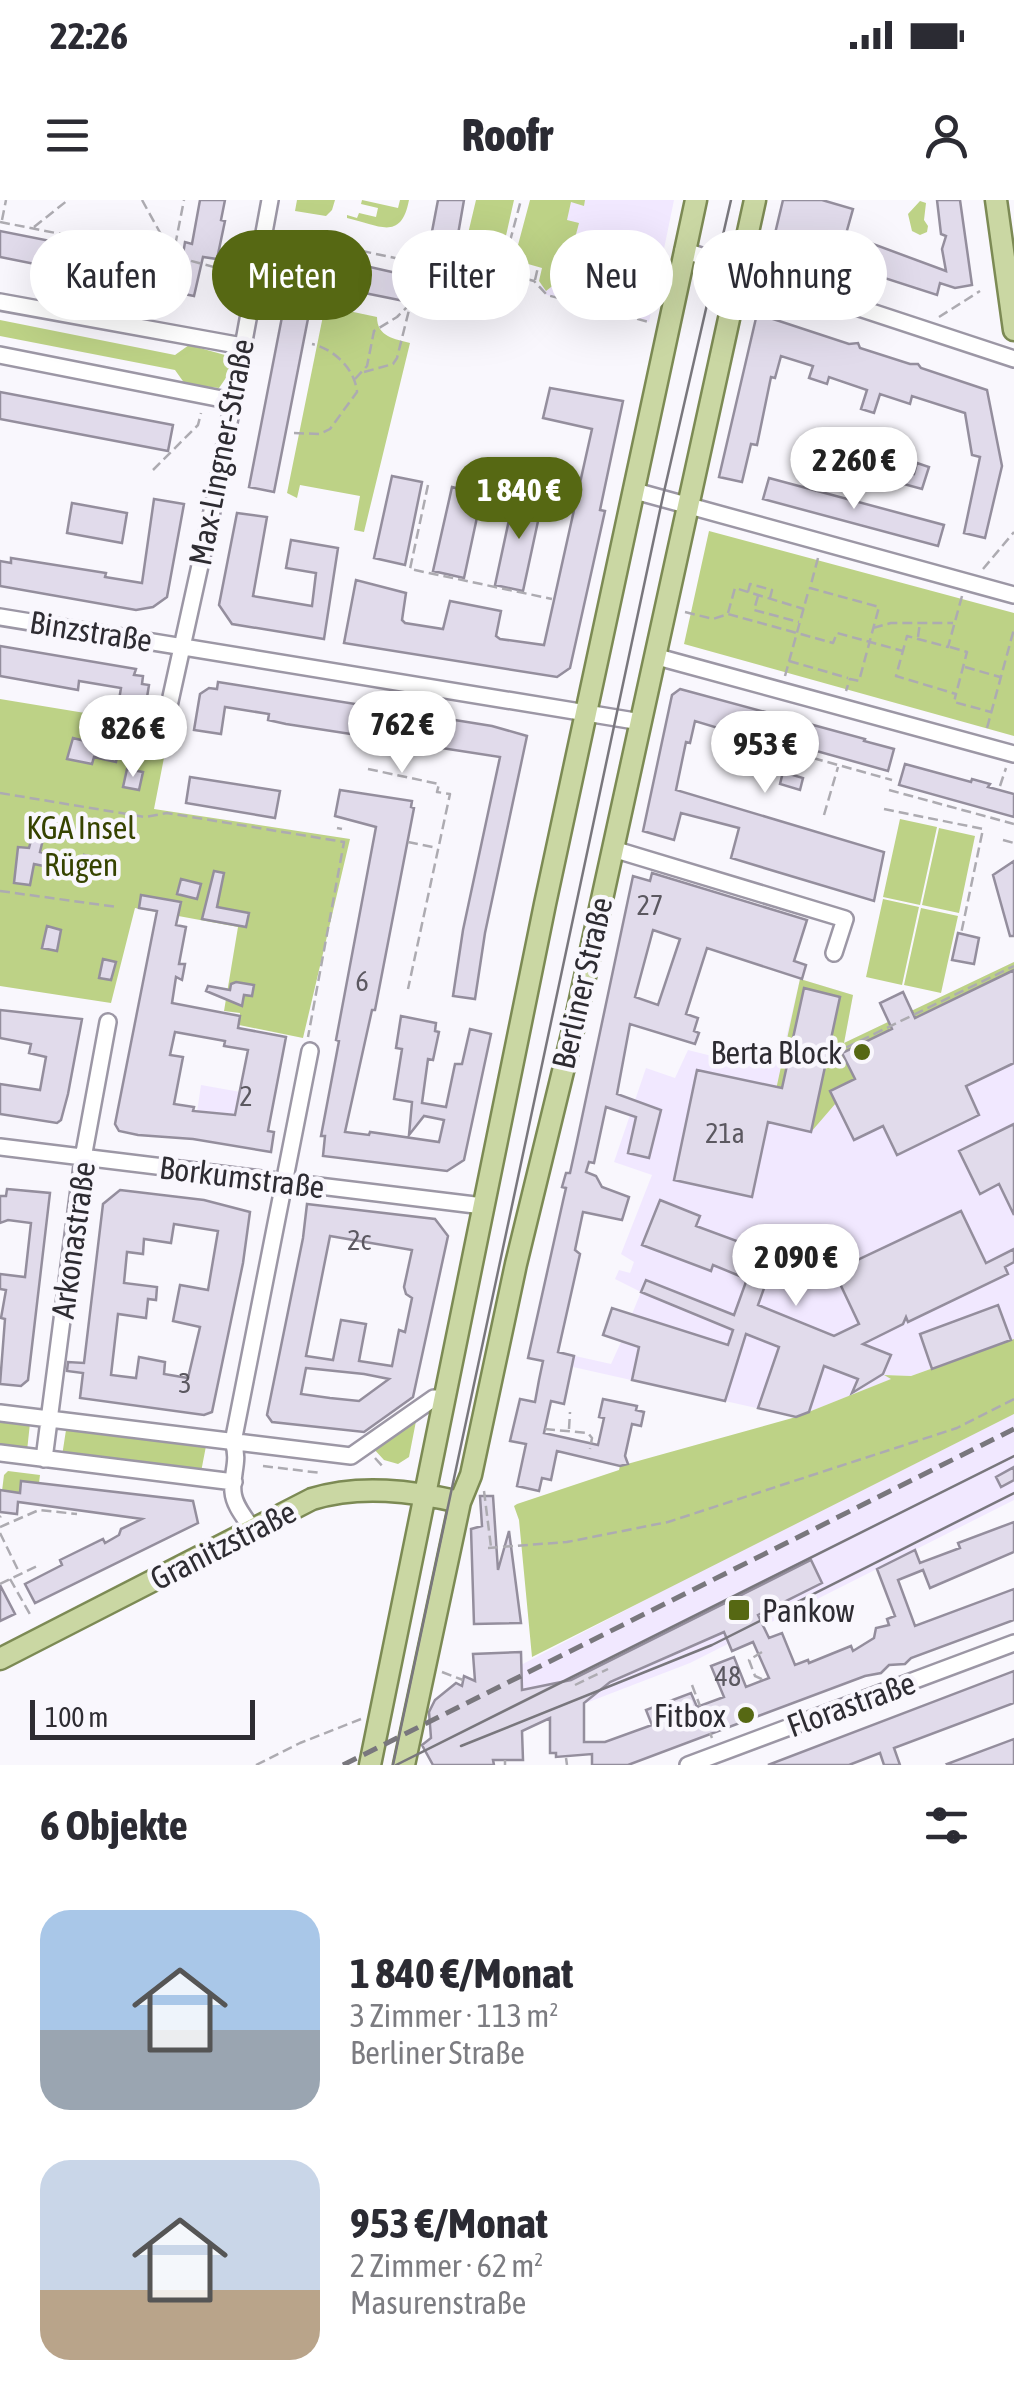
<!DOCTYPE html>
<html lang="de">
<meta charset="utf-8">
<style>
:root{--surface:#fff;--page:#f7f7f7;--text:#2b2b33;--muted:#7c7c81;--accent:#566813}
body{margin:0;font-family:"Asap Condensed",sans-serif;background:var(--page);color:var(--text);height:100vh;display:flex;flex-direction:column;font-size:38px;white-space:nowrap}
*{box-sizing:border-box;margin:0}
p{font-size:32px;color:var(--muted)}
.icon{flex:none;width:55px;height:55px;fill:none;stroke:currentColor;stroke-width:2;stroke-linecap:round;stroke-linejoin:round}
.map{position:relative;height:1565px;overflow:hidden}
.side{display:flex;flex-direction:column;background:var(--surface);flex:1}
.side>*{flex:none}
.guide{position:absolute;left:30px;top:30px;width:955px;height:90px;display:flex;gap:20px}
.scale{position:absolute;left:30px;bottom:25px;width:225px;box-sizing:border-box;padding-left:10px;border:5px solid #2e2c32;border-top:0;font-size:28px;line-height:35px;white-space:nowrap;color:#2e2c32;-webkit-text-stroke:8px #f9f7fd;paint-order:stroke}
.price{position:absolute;translate:-50% -85px;padding:0 22px;border-radius:35px;background:#fff;color:#222;font-size:32px;line-height:65px;filter:drop-shadow(0 2px 5px #0008)}
.price::after{content:'';position:absolute;left:50%;top:60px;width:30px;height:22px;margin-left:-15px;background:inherit;clip-path:polygon(0 0,100% 0,50% 100%)}
.price.on{background:var(--accent);color:#fff}
ul{padding:0;list-style:none}
li{display:flex;align-items:center;gap:30px;height:250px;padding:0 40px}
li span{display:grid;place-items:center;flex:none;width:280px;height:200px;border-radius:30px;color:#555}
li>.icon{margin-inline-start:auto}
span .icon{width:120px;height:120px;fill:#fffc;stroke-width:1}
li b{font-size:42px}
h2{display:flex;justify-content:space-between;align-items:center;height:120px;padding:0 40px;font-size:42px}
.pill{padding:0 35px;border-radius:45px;background:var(--surface);box-shadow:0 10px 40px #0002;font-size:35px;line-height:90px}
.pill.on{background:var(--accent);color:#fff}
.status{display:flex;justify-content:space-between;align-items:center;height:70px;padding:0 50px;background:var(--surface);direction:ltr}
.status svg{height:28px;fill:currentColor}
header{display:flex;justify-content:space-between;align-items:center;height:130px;padding:0 40px;background:var(--surface);font-size:45px;font-weight:800}
.map>svg:first-child{display:block}
.built{fill:#f1e8ff}
.green{fill:#bdd286}
.building{fill:#e1dbeb;stroke:#948e9d;stroke-width:2.5;fill-rule:evenodd}
.lines{fill:none;stroke-linecap:round;stroke-linejoin:round}
.minor-casing{stroke:#9c97a5;stroke-width:20}
.major-casing{stroke:#7c8a54;stroke-width:25}
.path{stroke:#adabb1;stroke-width:2.5;stroke-dasharray:10 5;stroke-linecap:butt}
.minor{stroke:#fff;stroke-width:15}
.major{stroke:#cad7a3;stroke-width:20}
.tram{stroke:#79777d;stroke-width:2.5}
.rail{stroke:#79777d;stroke-width:5;stroke-dasharray:15 8;stroke-linecap:butt}
.poi-dot{fill:#566813;stroke:#f9f7fd;stroke-width:4}
.labels{text-anchor:middle;dominant-baseline:central;stroke-width:9;stroke-linejoin:round;paint-order:stroke}
.number-label{font-size:28px;fill:#5b5860}
.street-label{font-size:32px;fill:#2e2c32;stroke:#f9f7fd}
.park-label{font-size:32px;fill:#364300;stroke:#f9f7fd}
.poi-label{font-size:32px;fill:#2e2c32;stroke:#f9f7fd;text-anchor:end}
</style>
<div class="status"><b>22:26</b><svg viewBox="0 0 49 12"><path d="M0 12V9h3v3zM5 12V6h3v6zM10 12V3h3v9zM15 12V0h3v12zM26 1h20v11H26zM47 4h2v5h-2z"/></svg></div>
<header><svg class="icon" aria-label="menu" viewBox="0 0 24 24"><path d="M4 6h16M4 12h16M4 18h16"/></svg>Roofr<svg class="icon" aria-label="person" viewBox="0 0 24 24"><circle cx="12" cy="8" r="4"/><path d="M4 21q1-7 8-7t8 7"/></svg></header>
<div class="map">
<svg width="1014" height="1565" viewBox="0 0 1014 1565">
<rect width="100%" height="100%" fill="#f9f7fd"/>
<path class="built" d="M560,0H674L649,122L547,95L541,89L542,68Z
M1014,762V1139L911,1176L887,1175L892,1179L796,1217L573,1167L575,1156L611,1164L621,1142L603,1135L612,1108L632,1114L641,1092L615,1079L619,1070L630,1073L634,1062L621,1054L652,975L614,962L646,868L675,878L688,850L736,862L744,848L781,859L800,779L853,795L844,843Z
M201,885L274,898L269,931L271,952L193,939Z
M1014,1214V1300L690,1463L560,1513L443,1565L435,1510L727,1357Z"/>
<path class="green" d="M297,0H335L332,10L326,16L295,11Z
M362,0L398,8L400,0H409C401,42 379,25 347,18V15L357,18L359,13L376,17L378,8L361,4Z
M476,0H514L499,67L462,59Z
M530,0H585L584,6L571,2L567,20L579,23L565,76L546,91L539,81L542,68L514,60Z
M920,1L926,3L924,20L928,26L927,32L920,35L912,31L908,14Z
M325,106L377,117C377,137 395,139 410,143L364,332L354,330L360,296L300,285L297,298L287,293Z
M0,120L175,155L189,145L225,155L230,172L219,188L185,184L175,170L0,136Z
M709,331L1014,413V536L684,444Z
M0,499L170,527L154,609L350,639L303,838L239,825L240,813L224,811L238,727L135,708L111,803L0,786Z
M900,619L937,627L920,705L883,697Z
M939,628L975,636L959,713L922,705Z
M883,699L919,707L902,785L866,777Z
M921,708L958,716L941,793L904,785Z
M1014,762V817L836,903L811,932L769,922L800,779L853,795L844,843Z
M1014,1139V1214L532,1457L519,1320L514,1306L517,1304L619,1270L620,1266L796,1217L891,1179L884,1175L911,1176Z
M417,1216L409,1257L398,1264L384,1260L373,1248Z
M0,1219L30,1223L27,1251L0,1247Z
M66,1230L206,1246L201,1272L62,1256Z
M8,1271L40,1275L39,1283L21,1281L20,1293L2,1291L4,1275Z"/>
<path class="building" d="M200,0H225L221,20L225,21L217,59L203,57L194,96L0,57V31L181,67L185,42L192,44Z
M438,0H464L456,46L430,42Z
M783,0H822L853,9L846,34L946,71L942,49L946,36L941,34L937,0H960L972,85L955,88L940,83L937,95L773,42Z
M295,50L414,77L409,102L315,83L274,292L249,287Z
M761,115L849,144L858,143L860,148L910,164H918L921,168L987,190L1002,266L985,338L964,333L980,257L972,255L965,213L912,196L910,204L880,194L874,213L861,209L867,190L829,177L827,184L809,178L813,166L781,156L775,178L771,177L757,245L751,244L742,282L719,277L756,118Z
M550,188L623,201L600,310L605,311L570,468L557,477L344,443L356,380L406,393L402,420L405,423L443,429L450,401L501,411L496,436L500,439L544,445L592,229L543,218Z
M0,192L173,225L168,251L0,219Z
M917,263L929,267L922,289L885,279L889,267L914,274Z
M392,276L422,282L405,365L374,358Z
M769,278L944,325L938,346L763,299Z
M452,287L482,294L464,378L433,371Z
M515,292L543,298L523,391L495,385Z
M154,299L184,304L167,397L153,407L136,410L0,386V361L11,363V358L106,373L105,377L142,383Z
M72,303L127,313L122,343L67,333Z
M237,313L267,317L253,396L312,406L316,373L286,368L291,340L338,348L324,439L232,424L219,405Z
M0,446L136,469L134,475L143,476L142,484L149,485L143,522L116,518L121,488L79,481L78,490L0,476Z
M218,482L492,526L527,536L485,733L475,799L453,796L463,730L500,557L286,524L268,520L269,514L225,507L221,534L194,530L200,494L209,488L217,489Z
M680,489L865,539L864,541L894,549L888,571L813,550L811,556L695,521L690,543L686,542L676,590L884,652L874,701L731,658L739,628L681,613L674,640L643,631L672,495Z
M108,535L121,538L116,562L94,557L92,564L67,559L73,538L105,546Z
M905,564L971,582L972,579L990,584L988,587L1014,594V617L899,585Z
M127,569L143,572L139,590L123,587Z
M783,572L803,578L800,590L780,584Z
M190,577L280,591L275,618L186,603Z
M340,590L412,601L411,607L414,608L375,810H372L345,932L369,935L370,932L439,942L444,920L424,916L409,935L412,902L394,899L402,849L396,848L401,816L436,823L435,831L439,832L433,860L428,859L422,903L446,907L455,864H462L470,829L491,834L464,960L447,971L323,956L325,936H321L339,841L336,840L376,627L335,616Z
M33,633L44,635L40,652L65,658L63,670L34,664L30,685L14,683L18,647L29,648Z
M84,655L105,660L102,672L81,667Z
M1014,661V736H1010L993,675Z
M214,671L224,673L217,707L249,713L246,727L202,719Z
M652,673L807,720L794,761L806,765L802,779L707,748L686,814L698,818L694,831L699,833L695,844L630,824L617,894L661,910L649,958L628,953L636,917L606,907L594,963L589,962L586,972L596,976L602,987L629,997L622,1020L583,1012L575,1050L580,1054L558,1152L574,1156L564,1204L551,1201L544,1233L598,1245L604,1218L599,1217L603,1199L637,1206L636,1210L644,1212L641,1226L632,1224L625,1256L628,1264L620,1266L557,1251L551,1280L542,1278L539,1291L517,1286L526,1244L510,1241L520,1199L535,1202L539,1180L543,1161L528,1158L563,1001L566,988L562,987L566,973H570L577,941L633,676L650,681ZM653,730L680,739L658,805L635,797Z
M181,679L201,684L197,699L177,694Z
M141,695L181,702L176,725L186,727L179,764H185L182,780L176,777L172,803L240,816L238,828L286,837L268,931L274,932L271,952L193,939L138,935L119,931L115,924L157,711L139,708ZM175,832L225,841L224,846L248,850L235,915L193,911L194,907L174,904L183,857L170,855Z
M47,726L61,730L57,751L42,748Z
M958,733L979,738L974,764L952,760Z
M103,759L116,762L111,780L99,778Z
M1014,770V863L966,886L979,915L897,955L883,926L854,940L830,891L855,879L842,853L892,829L880,803L903,792L915,818Z
M236,782L254,785L252,796L244,795L242,806L206,791L208,786L230,790L231,784Z
M804,788L840,797L811,932L768,922L752,997L674,980L697,870L782,888Z
M0,810L82,819L68,894L61,920L57,923L0,914V884L40,890L46,857L29,853L31,844L0,838Z
M1014,924V1015L999,984L980,994L959,951Z
M7,989L50,993L28,1180L21,1186L0,1184L5,1119L1,1118L6,1090L0,1089V1074L25,1077L31,1023L8,1020L0,1023V996H6Z
M120,990L204,1000L250,1012L243,1063L212,1212L204,1215L80,1198L83,1173L67,1171L68,1162L84,1163L103,1004ZM174,1024L218,1031L208,1090L180,1085L173,1121L200,1127L188,1178L164,1174L165,1162L139,1157L136,1178L111,1175L118,1114L146,1118L148,1099L156,1100L157,1087L124,1083L127,1052L143,1054L144,1039L171,1043Z
M660,1000L700,1016L696,1026L758,1049L762,1037L780,1044L758,1105L834,1136L859,1124L834,1071L961,1011L986,1063L1014,1049V1062L1005,1067L1008,1074L908,1122L906,1117L903,1124L863,1144L891,1155L883,1174L852,1193L858,1179L824,1166L809,1212L796,1217L758,1208L779,1147L746,1134L725,1201L632,1180L639,1147L603,1135L612,1108L728,1145L733,1130L641,1092L646,1080L734,1115L747,1079L713,1065L711,1071L642,1045Z
M307,1004L435,1019L448,1036L413,1197L364,1232L272,1222L267,1215L303,1038ZM330,1036L412,1050L404,1087L406,1094L412,1098L405,1132L399,1130L392,1166L359,1161L366,1124L341,1120L333,1160L306,1156ZM306,1168L364,1174L389,1179L359,1201L330,1198L301,1194Z
M998,1105L1011,1140L932,1169L920,1134Z
M1014,1267V1280L1001,1287L996,1277Z
M21,1281L193,1301L198,1323L35,1403L25,1384L62,1365L60,1360L103,1339L105,1343L119,1335L121,1329L142,1319L18,1302L17,1314L0,1312V1290L20,1293Z
M480,1296H493L498,1370L509,1331L521,1423L474,1424L471,1329L482,1326Z
M1014,1322V1352L930,1388L923,1370L898,1380L915,1426L1014,1389V1420L911,1458L905,1464L889,1465L881,1473L865,1476L628,1565H592V1554L556,1557V1553H550V1518L522,1531L523,1560H493L494,1565H433L422,1545L431,1538L429,1512L435,1500L456,1483L462,1486L464,1476L475,1481L473,1454L521,1452L522,1490L571,1480L811,1360L822,1383L758,1415L769,1438L782,1433L795,1465L808,1460L809,1463L851,1446L853,1451L874,1438L876,1428L889,1425L887,1419L895,1416L877,1369L915,1350L920,1363L960,1348L958,1343ZM724,1432L732,1451L753,1442L769,1478L746,1487L734,1457L711,1466L724,1497L697,1507L691,1493L646,1510L652,1525L605,1542H584V1503L610,1482Z
M0,1385L15,1414L0,1421Z
M1014,1471V1503L894,1548L900,1565H884L880,1553L849,1565H768Z
M1014,1539V1565H948L947,1564Z"/>
<g class="lines">
<g class="minor-casing">
<path id="minor" d="M683,50L1014,159
M0,102L242,146
M0,155L232,201
M635,291L1014,395
M0,417L641,522
M654,456L1014,554
M167,515L216,293L270,0
M613,649L845,719L834,753
M0,947L483,1006
M0,1213L351,1256L434,1198L446,1200
M0,1253L234,1282
M44,1259L83,958L108,822
M253,1330C246,1319 234,1306 233,1292C231,1274 240,1261 233,1242L310,851
M688,1565L1014,1443"/>
</g>
<g class="major-casing">
<path id="major" d="M996,0L1014,130
M0,1459L312,1299C360,1284 412,1291 460,1302
M370,1565L545,704L696,0
M404,1565L460,1302L471,1275L516,1064L576,818L755,0"/>
</g>
<path class="path" d="M142,0L173,56L184,0
M2,20L6,0
M0,22L173,56L240,74
M34,27L68,0
M288,35L446,69L467,63
M419,63L423,51L534,81L547,95L649,122
M502,71L521,0
M535,80L538,67
M939,117L980,91
M364,172L393,164L397,158L410,106
M355,179L367,166L374,131L397,117L445,70
M294,233L320,234L330,229L357,192C355,169 334,149 312,144
M153,270L198,225L201,213
M428,285L410,369L552,399
M818,358L810,388L879,407L859,481L850,479L846,491
M983,369L1014,332
M748,392L750,384L772,390L770,398
M758,396L754,410L799,422
M962,396L948,447L907,436L896,476L956,494L954,502L991,512
M685,412L713,419L728,414L833,443L837,433L903,451
M728,413L735,388L804,409
M873,428L891,423H953
M918,437L920,422
M950,447L967,452L956,494
M789,461L848,478
M965,467L1000,477
M785,476L809,389
M987,528L1014,429
M813,558L892,580
M368,569L439,584L437,592L450,594L408,789
M1000,586L1006,568
M889,590L1014,624
M0,593L145,617L167,613L344,642L308,837
M884,609L983,629L961,734
M824,615L838,567
M337,628L342,629
M1003,640L1014,643
M408,642L437,648
M0,691L117,707
M833,854L1014,766
M545,1229L588,1233L592,1238L590,1249
M569,1229L570,1212
M375,1258L384,1268
M263,1266L321,1273
M484,1291L491,1347
M0,1317L1,1316
M0,1327L39,1310L77,1314
M0,1333L20,1374
M488,1348L567,1342L668,1322L957,1228L1014,1199
M10,1379L31,1416
M0,1384L37,1366
M762,1452L749,1460L755,1476L764,1480
M442,1472L463,1480
M575,1485L608,1469
M692,1485L700,1506
M710,1533L712,1538
M566,1558L567,1565
M505,1560V1565
M256,1565L300,1543L361,1519"/>
<use href="#minor" class="minor"/>
<use href="#major" class="major"/>
<path class="tram" d="M461,1546L712,1445L1014,1293
M393,1565L663,296L731,0
M396,1565L1014,1256"/>
<path class="rail" d="M343,1565L1014,1229"/>
</g>
<g class="poi-dot">
<circle cx="862" cy="852" r="10"/>
<rect x="727" y="1398" width="24" height="24" rx="5"/>
<circle cx="746" cy="1515" r="10"/>
</g>
<g class="labels">
<g class="number-label">
<text x="650" y="705">27</text>
<text x="362" y="781">6</text>
<text x="246" y="896">2</text>
<text x="725" y="933">21a</text>
<text x="359" y="1040">2c</text>
<text x="185" y="1183">3</text>
<text x="728" y="1476">48</text>
</g>
<g class="street-label">
<text transform="translate(221 252) rotate(-79)">Max-Lingner-Straße</text>
<text transform="translate(91 431) rotate(9)">Binzstraße</text>
<text transform="translate(582 783) rotate(-77)">Berliner Straße</text>
<text transform="translate(242 977) rotate(7)">Borkumstraße</text>
<text transform="translate(73 1040) rotate(-82)">Arkonastraße</text>
<text transform="translate(223 1345) rotate(-27)">Granitzstraße</text>
<text transform="translate(851 1504) rotate(-20)">Florastraße</text>
</g>
<g class="park-label">
<text x="81" y="627">KGA Insel<tspan x="81" dy="37">Rügen</tspan></text>
</g>
<g class="poi-label">
<text x="842" y="852">Berta Block</text>
<text x="762" y="1410" text-anchor="start">Pankow</text>
<text x="726" y="1515">Fitbox</text>
</g>
</g>
</svg>
<div class="scale">100 m</div>
<b class="price" style="left:854px;top:312px">2 260 €</b>
<b class="price on" style="left:519px;top:342px">1 840 €</b>
<b class="price" style="left:402px;top:576px">762 €</b>
<b class="price" style="left:133px;top:580px">826 €</b>
<b class="price" style="left:765px;top:596px">953 €</b>
<b class="price" style="left:796px;top:1109px">2 090 €</b>
<div class="guide">
<a class="pill">Kaufen</a>
<a class="pill on">Mieten</a>
<a class="pill">Filter</a>
<a class="pill">Neu</a>
<a class="pill">Wohnung</a>
</div>
</div>
<section class="side">
<h2>6 Objekte<svg class="icon" aria-label="filters" viewBox="0 0 24 24"><path d="M4 7h16M4 17h16"/><circle cx="9" cy="7" r="2"/><circle cx="15" cy="17" r="2"/></svg></h2>
<ul>
<li><span style="background:linear-gradient(#a9c7e8 60%,#9aa5b1 0)"><svg class="icon" aria-label="home" viewBox="0 0 24 24"><path d="M3 11l9-7 9 7M6 9v11h12V9"/></svg></span><div><b>1 840 €/Monat</b><p>3 Zimmer · 113 m²</p><p>Berliner Straße</p></div></li>
<li><span style="background:linear-gradient(#c9d6e8 65%,#b9a48a 0)"><svg class="icon" aria-label="home" viewBox="0 0 24 24"><path d="M3 11l9-7 9 7M6 9v11h12V9"/></svg></span><div><b>953 €/Monat</b><p>2 Zimmer · 62 m²</p><p>Masurenstraße</p></div></li>
</ul>
</section>
